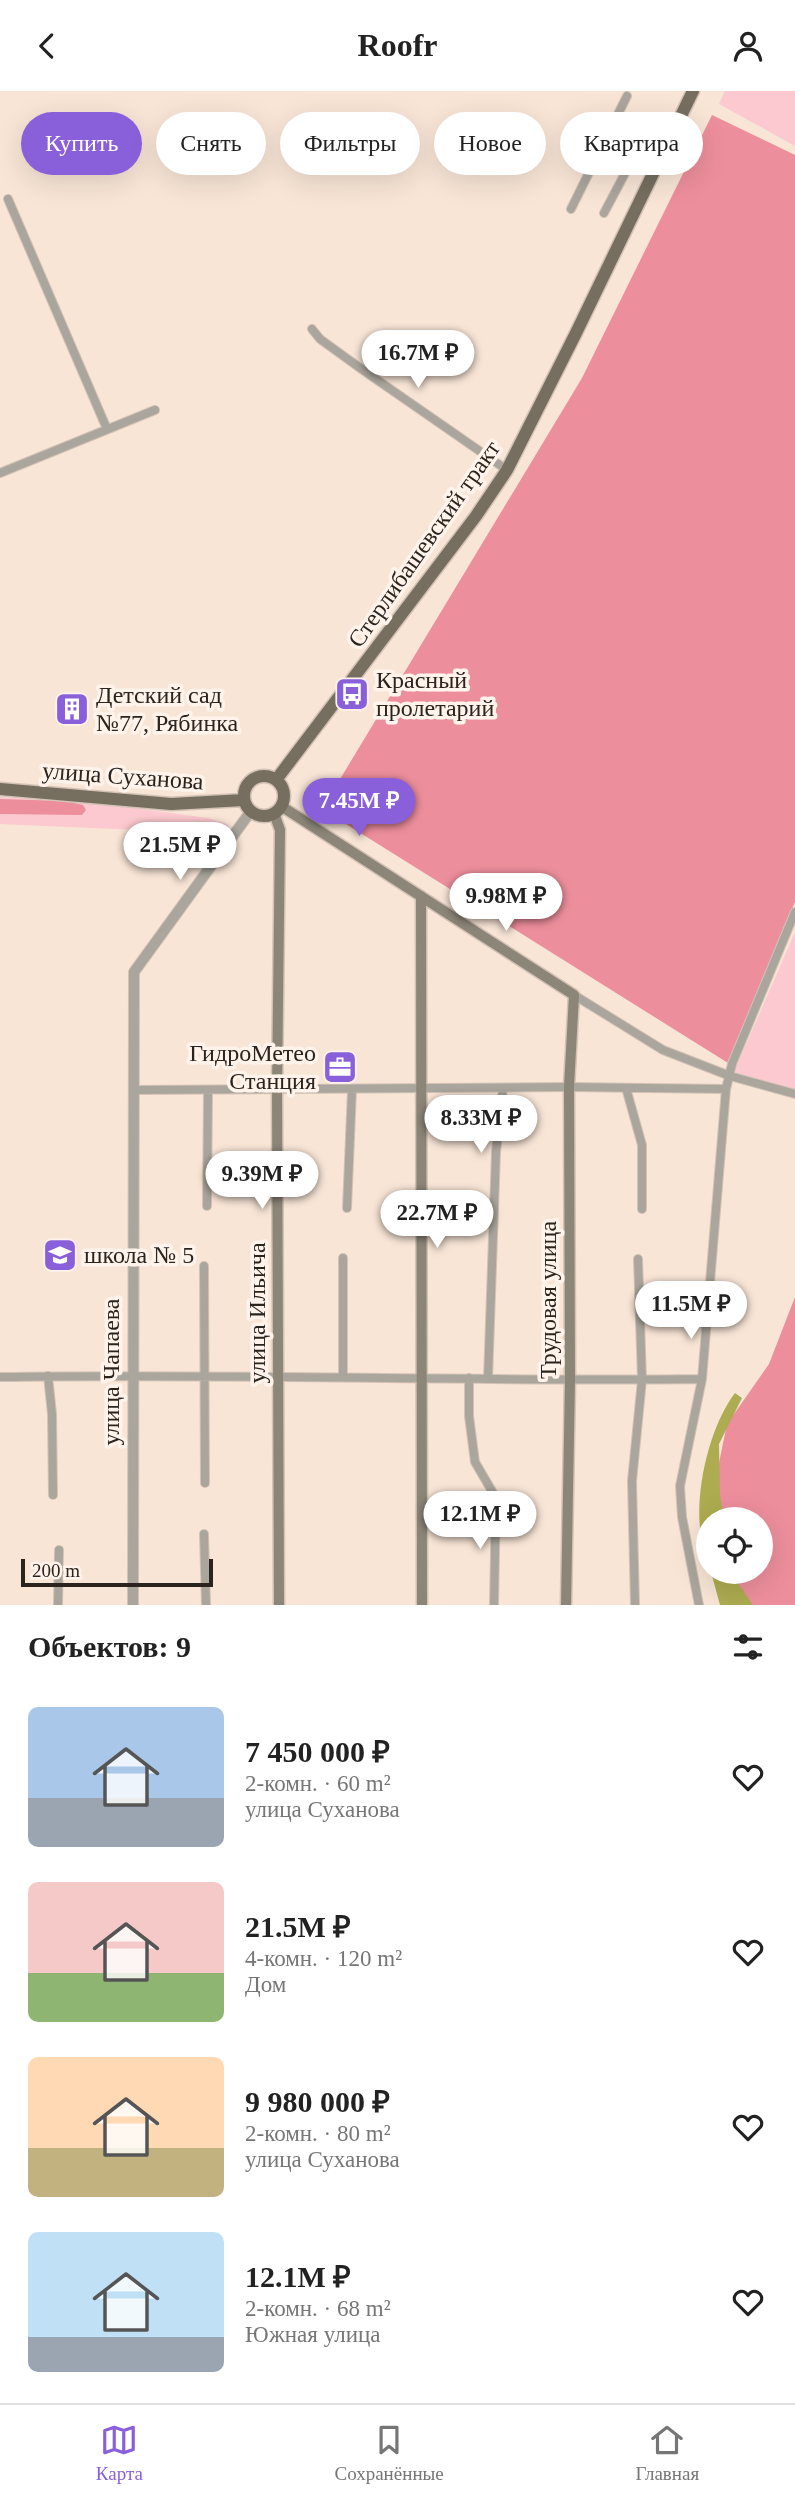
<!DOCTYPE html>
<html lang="ru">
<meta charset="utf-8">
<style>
:root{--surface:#fff;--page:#f2f2f2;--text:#222;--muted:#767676;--line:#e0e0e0;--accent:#8a60da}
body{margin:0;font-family:Georgia,serif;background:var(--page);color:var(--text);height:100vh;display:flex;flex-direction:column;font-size:26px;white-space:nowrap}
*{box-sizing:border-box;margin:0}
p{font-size:23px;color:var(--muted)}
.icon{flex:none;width:38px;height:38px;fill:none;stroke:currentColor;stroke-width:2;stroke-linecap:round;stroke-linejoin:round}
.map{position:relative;height:1514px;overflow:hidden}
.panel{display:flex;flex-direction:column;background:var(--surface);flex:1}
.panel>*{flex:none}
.banner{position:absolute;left:21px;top:21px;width:754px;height:63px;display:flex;gap:14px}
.buttons{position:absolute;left:696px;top:1416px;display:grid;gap:14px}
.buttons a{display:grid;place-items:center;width:77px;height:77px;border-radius:50%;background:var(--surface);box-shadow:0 7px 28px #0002;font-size:35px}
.scale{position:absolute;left:21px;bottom:18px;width:192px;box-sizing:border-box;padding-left:7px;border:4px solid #2b241e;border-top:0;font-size:19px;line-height:24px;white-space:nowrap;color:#2b241e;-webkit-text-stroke:5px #fff3eb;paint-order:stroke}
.price{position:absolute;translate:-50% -60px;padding:0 16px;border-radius:24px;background:#fff;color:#222;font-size:23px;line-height:46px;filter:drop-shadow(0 2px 4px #0008)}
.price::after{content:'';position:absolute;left:50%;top:42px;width:21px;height:16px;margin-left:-10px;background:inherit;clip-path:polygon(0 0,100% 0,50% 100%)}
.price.active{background:var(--accent);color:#fff}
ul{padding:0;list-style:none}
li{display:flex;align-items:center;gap:21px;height:175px;padding:0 28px}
li span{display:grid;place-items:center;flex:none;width:196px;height:140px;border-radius:10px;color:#555}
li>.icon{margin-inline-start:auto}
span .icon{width:84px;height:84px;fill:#fffc;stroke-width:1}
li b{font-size:30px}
h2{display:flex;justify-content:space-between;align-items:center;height:84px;padding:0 28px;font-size:30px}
.tag{padding:0 24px;border-radius:32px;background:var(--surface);box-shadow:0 7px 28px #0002;font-size:24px;line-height:63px}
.tag.active{background:var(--accent);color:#fff}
header{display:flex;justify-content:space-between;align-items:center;height:91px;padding:0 28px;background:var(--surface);font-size:32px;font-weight:700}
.menu{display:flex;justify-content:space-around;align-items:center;height:98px;border-top:2px solid var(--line);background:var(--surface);font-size:19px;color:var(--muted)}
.menu a{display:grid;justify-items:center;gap:4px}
.menu .active{color:var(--accent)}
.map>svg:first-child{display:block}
.green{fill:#fbc9cf}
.forest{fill:#ed8e9c}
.water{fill:#adac50}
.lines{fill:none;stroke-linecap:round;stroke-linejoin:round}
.minor-casing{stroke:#d3c2b5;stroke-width:10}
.tertiary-casing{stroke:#d3c2b5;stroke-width:12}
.secondary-casing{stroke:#d3c2b5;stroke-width:13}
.primary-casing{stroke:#d3c2b5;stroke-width:15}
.minor{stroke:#aaa69d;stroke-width:8}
.tertiary{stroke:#aaa69d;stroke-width:10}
.secondary{stroke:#8c8679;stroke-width:10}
.primary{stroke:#766f60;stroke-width:12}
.labels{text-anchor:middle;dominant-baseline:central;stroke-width:7;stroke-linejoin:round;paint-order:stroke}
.street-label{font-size:24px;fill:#2b241e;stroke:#fff3eb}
.poi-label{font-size:24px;fill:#2b241e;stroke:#fff3eb;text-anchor:start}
</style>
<header><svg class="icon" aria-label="back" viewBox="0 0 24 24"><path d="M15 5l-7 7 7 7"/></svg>Roofr<svg class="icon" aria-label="person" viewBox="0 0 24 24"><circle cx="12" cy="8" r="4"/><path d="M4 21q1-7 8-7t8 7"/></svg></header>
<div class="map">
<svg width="795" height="1514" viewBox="0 0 795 1514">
<rect width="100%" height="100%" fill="#f8e5d6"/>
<path class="green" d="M725,0H795V55L719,13Z
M0,706L104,713L208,727L227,733L231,743L0,733Z
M795,841V999L734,981Z"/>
<path class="forest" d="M712,24L795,64V811L728,972L322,718L582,287Z
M0,708L65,710L83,714L86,719L82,724L0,723Z
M795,1206V1514H748L730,1481L761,1480V1428H719L713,1401L727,1333L769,1273Z"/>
<path class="water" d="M735,1302L742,1307L719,1353L720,1404L724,1428H709V1472C706,1463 703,1454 701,1445C694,1403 709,1336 735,1302Z
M711,1481H733L734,1486L753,1514H720Z"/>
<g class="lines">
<g class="minor-casing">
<path id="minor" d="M575,41L653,82
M8,108L107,338
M571,118L627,5
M604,122L631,71
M312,238L320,248L360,277L507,379
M0,382L155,319
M574,904L663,959L730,985L795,1003
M626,997L642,1054V1118
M134,999L569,996L726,998
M207,1115L208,1000
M347,1117L352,999
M204,1175L205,1392
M48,1285L52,1323L53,1404
M343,1285V1167
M0,1286C234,1282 468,1291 702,1288
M469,1287V1325L475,1371L496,1407L494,1514
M488,1288L496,1061L503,997
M204,1443L206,1514
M58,1514L59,1459
M635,1514L632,1390L642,1289L638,1168
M699,1514L682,1426L680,1395L702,1288L726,998L732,973L795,821"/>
</g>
<g class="tertiary-casing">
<path id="tertiary" d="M133,1514L134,881L251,720"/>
</g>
<g class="secondary-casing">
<path id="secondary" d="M281,715L574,904L569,996L570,1289L566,1514
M274,722L280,739L277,1000L279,1514
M421,805L422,1514"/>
</g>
<g class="primary-casing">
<path id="primary" d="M244 705a20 20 0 1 1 40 0a20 20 0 1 1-40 0Z
M276,689L476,425L507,379L576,242L693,0
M0,698L171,713L244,709"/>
</g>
<use href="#minor" class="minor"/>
<use href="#tertiary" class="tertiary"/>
<use href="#secondary" class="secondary"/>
<use href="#primary" class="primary"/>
</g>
<defs>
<g id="bus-square" transform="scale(1.75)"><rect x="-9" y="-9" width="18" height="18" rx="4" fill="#8a60da" stroke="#fff3eb"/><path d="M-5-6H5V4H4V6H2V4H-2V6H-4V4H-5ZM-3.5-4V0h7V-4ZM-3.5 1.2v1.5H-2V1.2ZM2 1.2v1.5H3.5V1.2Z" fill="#fff"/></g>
<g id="building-square" transform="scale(1.75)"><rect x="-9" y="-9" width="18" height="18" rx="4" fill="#8a60da" stroke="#fff3eb"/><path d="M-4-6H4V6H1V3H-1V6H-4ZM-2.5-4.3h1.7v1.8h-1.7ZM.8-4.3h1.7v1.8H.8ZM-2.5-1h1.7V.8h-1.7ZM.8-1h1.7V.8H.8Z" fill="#fff"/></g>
<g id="office-square" transform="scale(1.75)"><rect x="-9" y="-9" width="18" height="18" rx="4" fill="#8a60da" stroke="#fff3eb"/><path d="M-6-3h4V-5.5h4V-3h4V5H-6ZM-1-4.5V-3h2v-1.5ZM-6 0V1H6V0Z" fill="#fff"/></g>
<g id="school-square" transform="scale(1.75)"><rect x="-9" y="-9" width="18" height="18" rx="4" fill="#8a60da" stroke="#fff3eb"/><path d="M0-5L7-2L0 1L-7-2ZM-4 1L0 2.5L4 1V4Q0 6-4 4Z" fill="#fff"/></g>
</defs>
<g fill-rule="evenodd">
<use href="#bus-square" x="352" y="603"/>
<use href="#building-square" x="72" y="618"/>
<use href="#office-square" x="340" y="976"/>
<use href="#school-square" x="60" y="1164"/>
</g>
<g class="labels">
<g class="street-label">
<text transform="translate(424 453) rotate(-55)">Стерлибашевский тракт</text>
<text transform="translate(123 685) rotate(4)">улица Суханова</text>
<text transform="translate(548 1209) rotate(-90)">Трудовая улица</text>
<text transform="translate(257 1222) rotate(-90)">улица Ильича</text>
<text transform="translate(111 1281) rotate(-90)">улица Чапаева</text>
</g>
<g class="poi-label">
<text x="376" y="589">Красный<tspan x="376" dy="28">пролетарий</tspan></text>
<text x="96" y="604">Детский сад<tspan x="96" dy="28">№77, Рябинка</tspan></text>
<text x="316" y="962" text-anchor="end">ГидроМетео<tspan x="316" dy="28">Станция</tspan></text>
<text x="84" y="1164">школа № 5</text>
</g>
</g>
</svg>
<div class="buttons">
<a><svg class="icon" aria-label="locate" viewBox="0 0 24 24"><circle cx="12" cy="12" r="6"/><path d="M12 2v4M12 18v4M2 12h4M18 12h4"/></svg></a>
</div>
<div class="scale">200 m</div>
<b class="price" style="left:418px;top:299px">16.7M ₽</b>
<b class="price active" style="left:359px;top:747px">7.45M ₽</b>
<b class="price" style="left:180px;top:791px">21.5M ₽</b>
<b class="price" style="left:506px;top:842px">9.98M ₽</b>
<b class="price" style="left:481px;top:1064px">8.33M ₽</b>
<b class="price" style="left:262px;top:1120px">9.39M ₽</b>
<b class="price" style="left:437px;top:1159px">22.7M ₽</b>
<b class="price" style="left:691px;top:1250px">11.5M ₽</b>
<b class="price" style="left:480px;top:1460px">12.1M ₽</b>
<div class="banner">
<a class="tag active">Купить</a>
<a class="tag">Снять</a>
<a class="tag">Фильтры</a>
<a class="tag">Новое</a>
<a class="tag">Квартира</a>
</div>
</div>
<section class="panel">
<h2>Объектов: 9<svg class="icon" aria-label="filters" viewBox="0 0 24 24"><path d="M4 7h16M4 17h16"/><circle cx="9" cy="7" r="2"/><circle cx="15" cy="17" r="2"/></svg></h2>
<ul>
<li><span style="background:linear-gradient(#a9c7e8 65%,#9aa5b1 0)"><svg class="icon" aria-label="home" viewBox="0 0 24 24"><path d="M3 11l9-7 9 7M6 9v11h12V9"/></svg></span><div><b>7 450 000 ₽</b><p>2-комн. · 60 m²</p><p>улица Суханова</p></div><svg class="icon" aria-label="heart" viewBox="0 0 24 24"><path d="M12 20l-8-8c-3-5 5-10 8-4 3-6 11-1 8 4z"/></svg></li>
<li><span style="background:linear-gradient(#f6c9c9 65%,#8fb573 0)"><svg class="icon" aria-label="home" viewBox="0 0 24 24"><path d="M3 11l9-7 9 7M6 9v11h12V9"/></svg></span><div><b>21.5M ₽</b><p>4-комн. · 120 m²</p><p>Дом</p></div><svg class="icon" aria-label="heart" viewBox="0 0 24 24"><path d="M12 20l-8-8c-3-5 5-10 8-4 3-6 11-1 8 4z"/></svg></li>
<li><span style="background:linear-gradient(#ffd9b3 65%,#c2b280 0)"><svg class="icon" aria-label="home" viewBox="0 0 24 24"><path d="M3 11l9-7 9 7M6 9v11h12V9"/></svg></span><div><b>9 980 000 ₽</b><p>2-комн. · 80 m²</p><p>улица Суханова</p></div><svg class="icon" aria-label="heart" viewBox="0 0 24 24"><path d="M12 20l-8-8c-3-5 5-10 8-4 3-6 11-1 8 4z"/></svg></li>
<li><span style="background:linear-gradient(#bfe0f5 75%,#9aa5b1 0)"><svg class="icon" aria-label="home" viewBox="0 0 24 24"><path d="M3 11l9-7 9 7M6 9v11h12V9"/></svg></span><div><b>12.1M ₽</b><p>2-комн. · 68 m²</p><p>Южная улица</p></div><svg class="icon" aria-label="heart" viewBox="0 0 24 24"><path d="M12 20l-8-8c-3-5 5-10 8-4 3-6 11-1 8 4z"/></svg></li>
</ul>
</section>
<nav class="menu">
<a class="active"><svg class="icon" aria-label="map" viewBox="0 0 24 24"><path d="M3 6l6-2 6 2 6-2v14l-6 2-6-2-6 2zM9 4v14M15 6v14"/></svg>Карта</a>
<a><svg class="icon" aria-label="saved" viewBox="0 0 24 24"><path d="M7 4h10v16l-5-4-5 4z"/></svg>Сохранённые</a>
<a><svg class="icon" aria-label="home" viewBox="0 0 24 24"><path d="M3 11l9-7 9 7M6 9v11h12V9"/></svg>Главная</a>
</nav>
